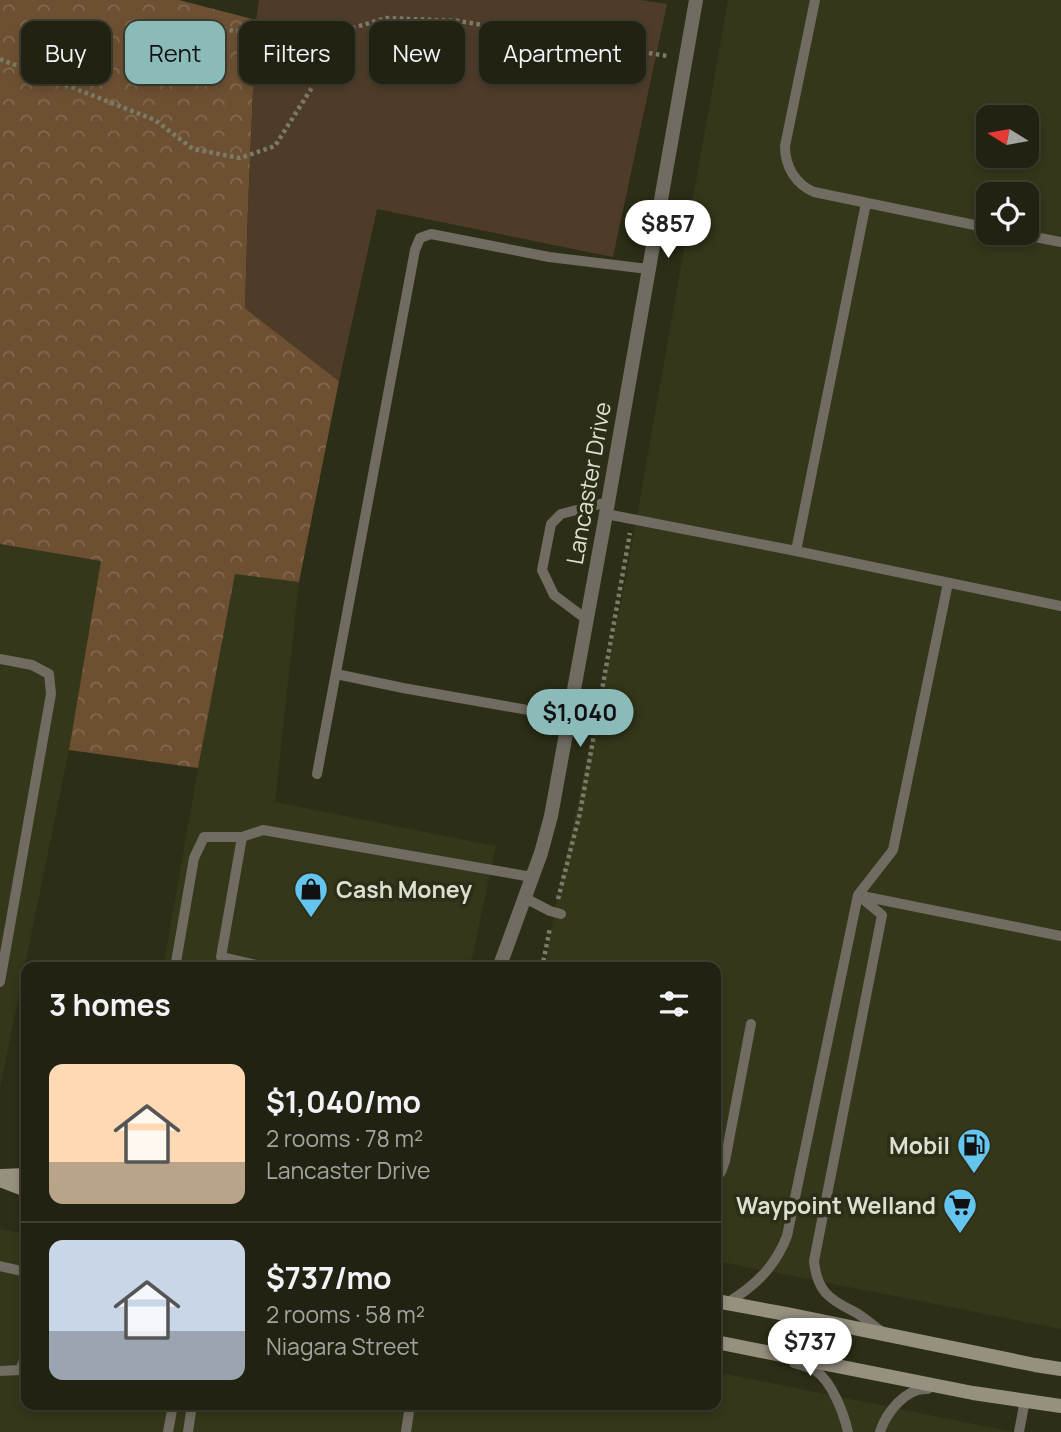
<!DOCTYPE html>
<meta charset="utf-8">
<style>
:root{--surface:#212211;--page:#2d2f1f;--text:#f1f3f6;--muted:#a2a49f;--line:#3e3f31;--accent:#8bbbb9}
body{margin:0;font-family:Manrope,sans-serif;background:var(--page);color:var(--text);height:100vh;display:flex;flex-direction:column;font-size:26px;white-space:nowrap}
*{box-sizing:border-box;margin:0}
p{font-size:23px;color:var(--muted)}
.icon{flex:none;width:38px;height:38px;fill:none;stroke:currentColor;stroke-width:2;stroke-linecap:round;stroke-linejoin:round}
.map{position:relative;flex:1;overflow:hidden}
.side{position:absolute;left:21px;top:962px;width:700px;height:448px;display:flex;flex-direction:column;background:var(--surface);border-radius:14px;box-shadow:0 4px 10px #0003,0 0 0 2px var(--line)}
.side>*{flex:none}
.top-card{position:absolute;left:21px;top:21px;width:700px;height:63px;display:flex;gap:14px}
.needle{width:46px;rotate:281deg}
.buttons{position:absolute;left:976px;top:105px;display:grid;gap:14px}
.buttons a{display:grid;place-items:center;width:63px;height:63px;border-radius:14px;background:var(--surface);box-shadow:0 4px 10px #0003,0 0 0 2px var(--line);font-size:35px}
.price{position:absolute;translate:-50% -60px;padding:0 16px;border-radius:24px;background:#fff;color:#222;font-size:23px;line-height:46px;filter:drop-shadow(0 2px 4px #0008)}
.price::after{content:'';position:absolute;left:50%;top:42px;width:21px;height:16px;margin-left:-10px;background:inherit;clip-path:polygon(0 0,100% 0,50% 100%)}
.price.current{background:var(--accent);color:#111}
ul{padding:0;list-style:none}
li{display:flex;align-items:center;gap:21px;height:175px;padding:0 28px}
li+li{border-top:2px solid var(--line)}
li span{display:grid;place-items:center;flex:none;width:196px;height:140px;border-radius:14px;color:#555}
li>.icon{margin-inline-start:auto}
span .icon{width:84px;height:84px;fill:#fffc;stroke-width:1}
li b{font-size:30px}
h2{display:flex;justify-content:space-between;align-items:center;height:84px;padding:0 28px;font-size:30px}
.tag{padding:0 24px;border-radius:14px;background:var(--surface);box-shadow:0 4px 10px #0003,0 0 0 2px var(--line);font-size:24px;line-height:63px}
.tag.current{background:var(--accent);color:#111}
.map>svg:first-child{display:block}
.built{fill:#34371a;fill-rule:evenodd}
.forest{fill:url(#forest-crowns)}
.park{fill:#4e3c29}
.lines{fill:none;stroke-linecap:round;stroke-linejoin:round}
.path{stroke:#7a7c69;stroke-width:4.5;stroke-dasharray:3.5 3.5;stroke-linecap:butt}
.lane{stroke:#706c61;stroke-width:10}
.street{stroke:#706c61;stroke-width:14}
.secondary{stroke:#96907f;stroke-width:14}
.labels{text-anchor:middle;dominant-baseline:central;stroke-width:7;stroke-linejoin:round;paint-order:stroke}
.street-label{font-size:23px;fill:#dddfd1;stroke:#2c2e17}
.poi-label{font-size:23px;font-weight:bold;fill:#dddfd1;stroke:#2c2e17;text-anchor:end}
</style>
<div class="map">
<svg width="1061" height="1432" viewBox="0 0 1061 1432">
<defs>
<pattern id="forest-crowns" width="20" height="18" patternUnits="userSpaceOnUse" patternTransform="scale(1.75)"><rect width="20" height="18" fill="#6d5032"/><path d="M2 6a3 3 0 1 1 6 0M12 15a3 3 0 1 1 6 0" fill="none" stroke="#81694f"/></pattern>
</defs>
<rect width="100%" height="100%" fill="#2c2e17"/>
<path class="built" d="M728,0H1061V1329L716,1261V968H545L554,913L626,578ZM989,117H1027V156H989ZM989,194H1027V233H989Z
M0,544L101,561L69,750L0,1088Z
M235,574L299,582L275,802L496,846L470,968H163L198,768Z
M0,1229L26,1234V1405H716V1372L1014,1432H0Z"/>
<path class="forest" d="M0,0H179L256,20L248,209L245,308L339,381L299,582L235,574L198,768L69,750L101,561L0,544Z"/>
<path class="park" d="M259,0H641L667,4L613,257L377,209L339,381L245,308L248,209L256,20Z"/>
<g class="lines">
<path class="path" d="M160,21L322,42L348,30
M0,59L155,120L193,149L240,158L275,146L349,29L386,18L459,21L667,56
M558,899L580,813L630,533
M542,968L550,928"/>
<path class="lane" d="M815,0L785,146C785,166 795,184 814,192L989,228
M1014,233L1061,242
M606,514L796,551L1061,606
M796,551L866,203
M586,619L554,595L542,570L551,524L561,514L608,502
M0,659L32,665L49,674L51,694L0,982
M336,674L403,688L568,717
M317,774L415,250L420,238L431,234L549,257L648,269
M858,895L882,915L814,1261C817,1290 828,1299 853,1311C863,1316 872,1325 881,1331
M862,896L1061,936
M525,898L550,911L561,914
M175,968L194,858L204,837H242
M270,968L221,957L242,837L263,830L532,877
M716,1177L721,1172L725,1161L751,1024
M0,1266L26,1272
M727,1303C755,1286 775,1267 787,1236L858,895L893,850L948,583
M794,1363C801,1365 809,1367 816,1371C832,1382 844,1414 848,1432
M0,1371L20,1370L26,1355
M168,1432L173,1405
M188,1432L192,1405
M406,1432L410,1405
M880,1432C886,1413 906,1387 928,1389
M1019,1432L1025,1400"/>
<path class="street" d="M499,968L541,853L551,816L606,514L696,0"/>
<path class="secondary" d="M0,1176L26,1175
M0,1180L26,1190
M716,1301L786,1314L1035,1365L1061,1369
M716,1342L973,1393L1061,1406"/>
</g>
<defs>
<g id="shop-pin" transform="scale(1.75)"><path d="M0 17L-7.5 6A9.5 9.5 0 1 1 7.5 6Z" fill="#64c5ee" stroke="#2c2e17"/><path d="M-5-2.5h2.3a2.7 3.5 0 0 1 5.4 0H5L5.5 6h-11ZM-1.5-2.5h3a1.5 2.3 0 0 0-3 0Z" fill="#111"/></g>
<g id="fuel-pin" transform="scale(1.75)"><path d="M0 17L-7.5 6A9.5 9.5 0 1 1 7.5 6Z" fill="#64c5ee" stroke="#2c2e17"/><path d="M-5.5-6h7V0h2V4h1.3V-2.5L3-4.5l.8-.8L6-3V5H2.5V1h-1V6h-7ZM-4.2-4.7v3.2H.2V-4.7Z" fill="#111"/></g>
<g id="supermarket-pin" transform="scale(1.75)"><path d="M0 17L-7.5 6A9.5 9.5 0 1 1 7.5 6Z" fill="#64c5ee" stroke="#2c2e17"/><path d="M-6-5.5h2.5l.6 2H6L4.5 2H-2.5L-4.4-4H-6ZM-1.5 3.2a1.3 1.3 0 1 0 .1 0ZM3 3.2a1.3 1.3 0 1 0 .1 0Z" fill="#111"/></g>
</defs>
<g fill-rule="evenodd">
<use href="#shop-pin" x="311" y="889"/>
<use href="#fuel-pin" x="974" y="1145"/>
<use href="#supermarket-pin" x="960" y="1205"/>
</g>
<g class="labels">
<g class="street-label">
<text transform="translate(588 483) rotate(-80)">Lancaster Drive</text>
</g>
<g class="poi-label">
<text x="336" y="889" text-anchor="start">Cash Money</text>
<text x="950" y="1145">Mobil</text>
<text x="936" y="1205">Waypoint Welland</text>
</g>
</g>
</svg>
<div class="buttons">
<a><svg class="needle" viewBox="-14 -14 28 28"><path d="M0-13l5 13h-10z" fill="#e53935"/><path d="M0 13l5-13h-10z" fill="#a2a49f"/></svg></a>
<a><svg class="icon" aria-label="locate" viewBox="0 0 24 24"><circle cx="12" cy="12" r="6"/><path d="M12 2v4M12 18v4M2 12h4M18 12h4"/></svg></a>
</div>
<b class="price" style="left:668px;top:260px">$857</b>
<b class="price current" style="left:580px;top:749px">$1,040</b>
<b class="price" style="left:810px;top:1378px">$737</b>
<div class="top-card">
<a class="tag">Buy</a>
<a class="tag current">Rent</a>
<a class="tag">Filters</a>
<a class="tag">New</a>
<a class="tag">Apartment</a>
</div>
<section class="side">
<h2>3 homes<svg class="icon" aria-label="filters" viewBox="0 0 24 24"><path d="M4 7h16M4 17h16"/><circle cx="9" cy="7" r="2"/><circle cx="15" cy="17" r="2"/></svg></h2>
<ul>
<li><span style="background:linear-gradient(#ffd9b3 70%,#b9a48a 0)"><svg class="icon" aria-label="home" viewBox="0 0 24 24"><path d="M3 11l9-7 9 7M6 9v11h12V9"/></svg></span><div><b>$1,040/mo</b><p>2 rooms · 78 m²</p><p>Lancaster Drive</p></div></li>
<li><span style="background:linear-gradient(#c9d6e8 65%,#9aa5b1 0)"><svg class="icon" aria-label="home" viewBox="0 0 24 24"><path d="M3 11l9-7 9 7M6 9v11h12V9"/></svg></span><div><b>$737/mo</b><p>2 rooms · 58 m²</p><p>Niagara Street</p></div></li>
</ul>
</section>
</div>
